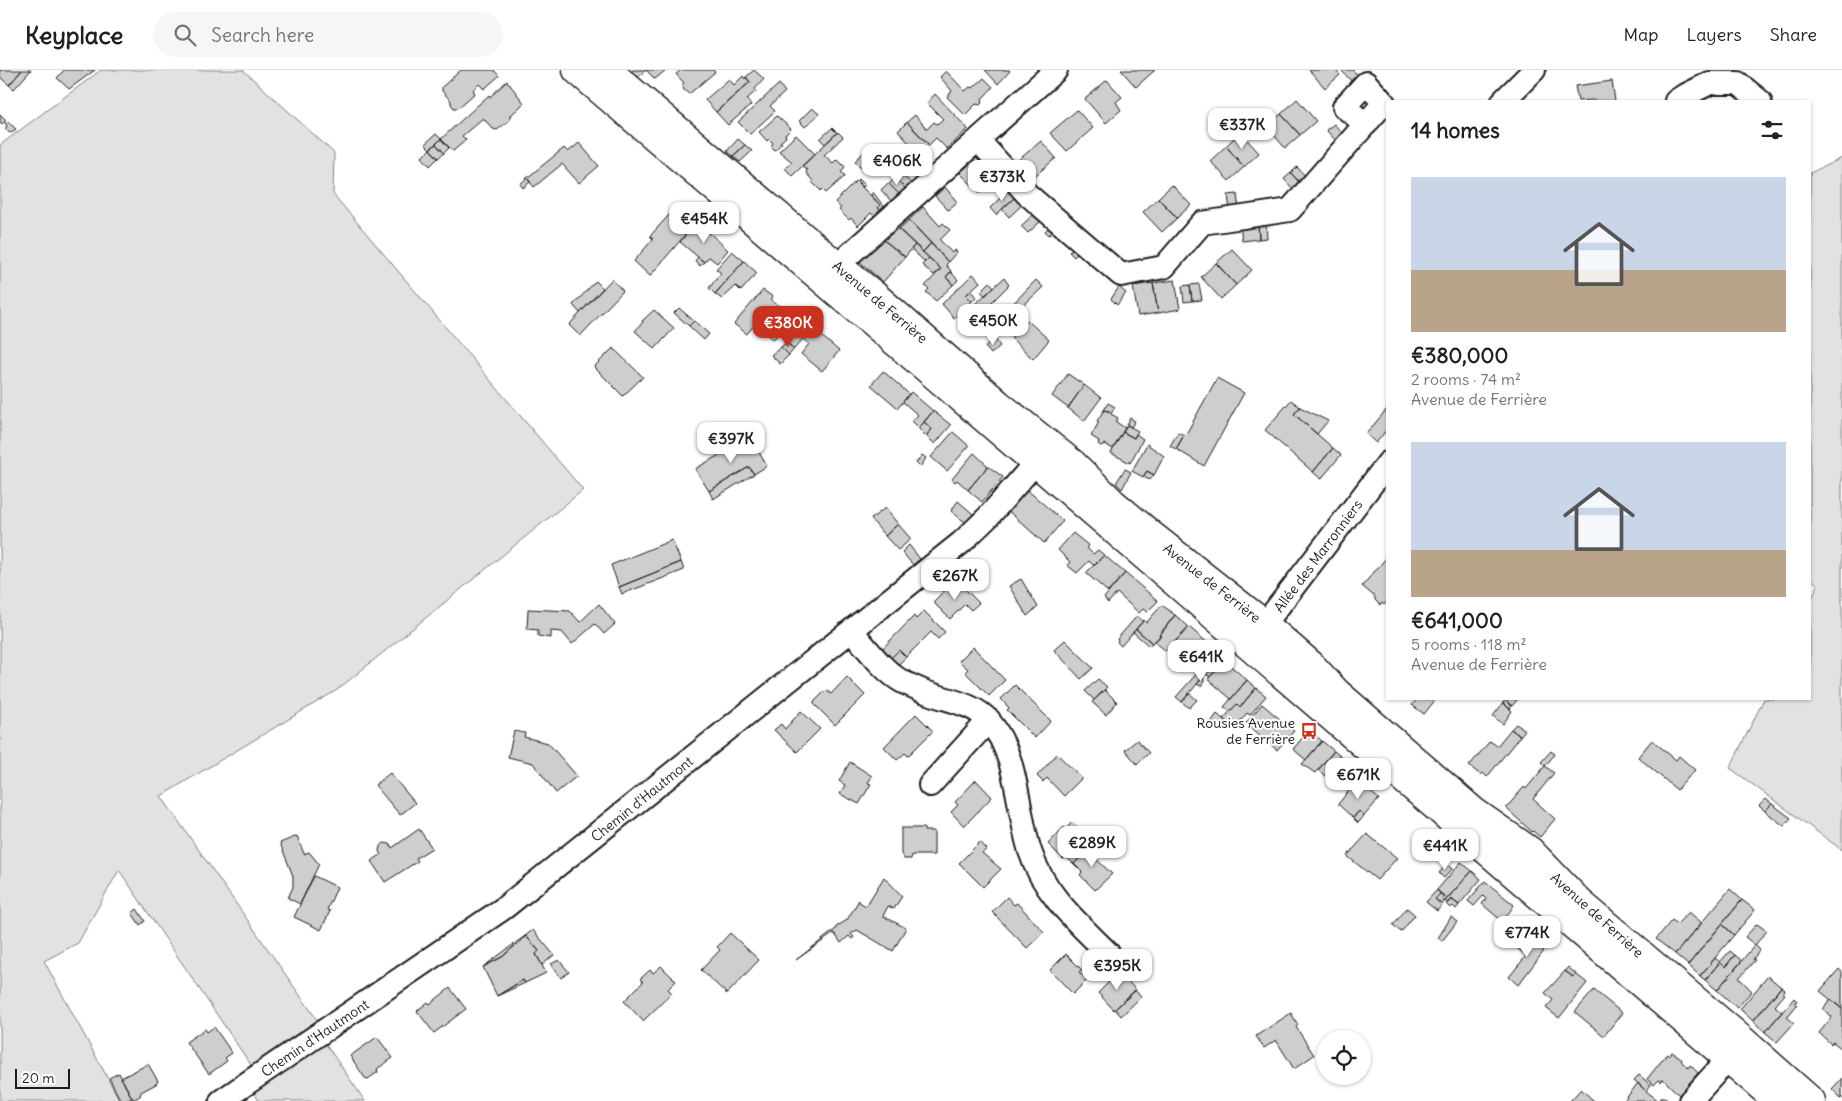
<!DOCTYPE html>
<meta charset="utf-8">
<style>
:root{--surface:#fff;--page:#f6f6f6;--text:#202124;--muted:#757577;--line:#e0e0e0;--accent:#c8321e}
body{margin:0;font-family:Delius,sans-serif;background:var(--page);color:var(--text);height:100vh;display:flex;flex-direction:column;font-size:19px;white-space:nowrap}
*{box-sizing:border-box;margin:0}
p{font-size:16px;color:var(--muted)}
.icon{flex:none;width:28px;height:28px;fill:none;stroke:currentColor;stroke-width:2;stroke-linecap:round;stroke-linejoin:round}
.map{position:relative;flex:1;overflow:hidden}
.details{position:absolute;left:1386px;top:30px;width:425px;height:600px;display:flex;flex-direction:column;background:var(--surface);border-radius:0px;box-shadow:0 1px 4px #0004}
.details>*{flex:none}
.fabs{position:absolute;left:1316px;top:960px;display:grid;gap:10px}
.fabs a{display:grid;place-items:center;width:55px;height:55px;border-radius:50%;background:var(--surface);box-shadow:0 1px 4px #0004;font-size:25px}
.scale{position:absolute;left:15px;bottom:12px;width:55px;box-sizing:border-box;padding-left:5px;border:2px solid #1c1c1c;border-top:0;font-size:14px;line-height:18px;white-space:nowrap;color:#1c1c1c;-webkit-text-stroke:4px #fff;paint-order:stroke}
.price{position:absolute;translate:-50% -42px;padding:0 11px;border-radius:10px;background:#fff;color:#222;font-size:16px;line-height:32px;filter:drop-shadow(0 1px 2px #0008)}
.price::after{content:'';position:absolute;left:50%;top:30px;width:15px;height:11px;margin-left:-8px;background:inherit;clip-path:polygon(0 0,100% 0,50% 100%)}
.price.active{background:var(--accent);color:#fff}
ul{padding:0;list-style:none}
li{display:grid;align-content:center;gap:10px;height:265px;padding:0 25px}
li span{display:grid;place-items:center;height:155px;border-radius:0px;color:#555}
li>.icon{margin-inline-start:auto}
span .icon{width:90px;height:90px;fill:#fffc;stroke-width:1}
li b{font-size:21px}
h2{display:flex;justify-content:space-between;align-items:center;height:60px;padding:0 25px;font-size:21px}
header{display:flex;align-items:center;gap:30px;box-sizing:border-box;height:70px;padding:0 25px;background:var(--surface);border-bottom:1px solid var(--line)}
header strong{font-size:24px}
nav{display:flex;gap:28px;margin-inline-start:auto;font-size:18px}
.search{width:350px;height:45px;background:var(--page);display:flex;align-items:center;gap:12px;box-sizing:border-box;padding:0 18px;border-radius:28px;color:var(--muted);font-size:19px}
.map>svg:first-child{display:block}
.green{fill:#e2e2e2;stroke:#7f7f7f}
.building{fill:#cecece;stroke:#1c1c1c}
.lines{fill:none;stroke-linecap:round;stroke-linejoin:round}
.minor-casing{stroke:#1c1c1c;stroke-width:26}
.major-casing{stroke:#1c1c1c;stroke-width:31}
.minor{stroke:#fff;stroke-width:22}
.major{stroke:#fff;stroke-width:28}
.labels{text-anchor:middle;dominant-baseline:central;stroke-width:4;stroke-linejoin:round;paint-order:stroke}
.street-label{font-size:14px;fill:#1c1c1c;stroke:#fff}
.poi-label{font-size:14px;fill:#1c1c1c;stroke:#fff;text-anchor:end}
</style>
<header>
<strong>Keyplace</strong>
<div class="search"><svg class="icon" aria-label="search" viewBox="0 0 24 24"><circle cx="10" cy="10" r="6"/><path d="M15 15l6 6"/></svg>Search here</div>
<nav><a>Map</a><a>Layers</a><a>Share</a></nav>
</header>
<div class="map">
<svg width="1842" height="1031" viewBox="0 0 1842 1031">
<rect width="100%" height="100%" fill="#fff"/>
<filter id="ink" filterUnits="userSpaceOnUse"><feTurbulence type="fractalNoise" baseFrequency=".02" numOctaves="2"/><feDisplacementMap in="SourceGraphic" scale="10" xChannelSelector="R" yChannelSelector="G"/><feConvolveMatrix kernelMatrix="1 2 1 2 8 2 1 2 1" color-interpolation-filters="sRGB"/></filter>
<g filter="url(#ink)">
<path class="green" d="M101,0H243L334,83L333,124L583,420L337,620L161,726L320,954L253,998L119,800L78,873L44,891L120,1031H0V75Z
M1842,88V780L1730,698L1764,629H1810V532L1818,515L1810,508V103Z
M325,973L365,1031H259L254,1023Z"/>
<path class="building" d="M0,0H22L9,15L0,7Z
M22,0H31L14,19L9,15Z
M64,0H95L69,19L57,8Z
M461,0H494L499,6L484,19L479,14L473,20L475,23L458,38H454L451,34V31L442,21V17Z
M633,0H646L638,7L631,2Z
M646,0H666L655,9Z
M681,0H713L715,2L689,24L683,19L684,17L682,15L684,13L676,4Z
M754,0L764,9L755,19L756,21L747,29L751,35L728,55L716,42L750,12L746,7Z
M985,0H1009L1010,1L998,14Z
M1121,0H1155L1136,17Z
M1309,0H1335L1340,5L1325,18Z
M1343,0H1353L1358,6L1352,12L1342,1Z
M946,1L965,21L970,17L973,18L984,8L993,17L982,29L983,32L980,35L976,34L965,45L947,27L952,21L940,7Z
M743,6L745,9L746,7L750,12L716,42L705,30L729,9L734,15Z
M1107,10L1122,27L1116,32L1121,40L1106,53L1085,29Z
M507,11L524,33L510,46V50L497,60L493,59L483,48L462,66L466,70L453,81L441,69L489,25L490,27Z
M1612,11L1615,31H1593V30L1578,31L1575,16Z
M779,14L785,22L770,36L775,41L750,64L738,52Z
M935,24L968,59L947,79L936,68L929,75L907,52L915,45L927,59L934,52L937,54L943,49L927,33Z
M1297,29L1316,51L1300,65L1281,44Z
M812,38L819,44L805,57L799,51Z
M1077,40L1093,58L1067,81L1050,63Z
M0,44L6,50L2,54L0,52Z
M1281,44L1300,65L1285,78L1267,57Z
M777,46L791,59L785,65L786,67L780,72L782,73L775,80L771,76L773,73L769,69L767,71L759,62Z
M7,51L16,59L10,63L5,59L7,56L5,53Z
M907,52L929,75L919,84L898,61Z
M1334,54L1344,65L1338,73L1326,60Z
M832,58L837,63L825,74L820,69Z
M838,62L843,67L824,85L833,93L837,89L845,97L841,102L845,105L844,107L826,123L822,119L821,121L812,112L813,111L806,103L807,100L802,96Z
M1240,62L1259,83L1244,97L1226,76Z
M436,64L441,69L430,79L425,74Z
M796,65L815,84L792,106L785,98L792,92L779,81Z
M441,69L449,78L444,83L436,74Z
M738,69L745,75L733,86L727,81Z
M1041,71L1056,88L1031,109L1016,92Z
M579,73L599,96L579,113L562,94L534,117L527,108L564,78L568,82Z
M873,73L880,79L861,97L855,91Z
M436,74L444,83L438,88L430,79Z
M745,75L752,81L740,92L733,86Z
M1226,76L1244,97L1229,111L1210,91Z
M430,79L438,88L430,96L422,87Z
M976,88L996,108L980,123L960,103Z
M1297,97L1307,108L1301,114L1291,103Z
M900,103L911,113L905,118L895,108Z
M1291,103L1301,114L1294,120L1284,109Z
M527,108L530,112L523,118L520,114Z
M895,108L905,118L899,124L889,114Z
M859,109L865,115L863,117L857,111Z
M856,111L880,135L878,138L881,141L874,146L871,143L858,156L851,148L849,150L839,140L841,138L835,132Z
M888,113L899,124L891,131L881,120Z
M1001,114L1007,121L1003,125L997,118Z
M1172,115L1191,135L1177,148L1158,128Z
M945,117L957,132L948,140L935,126Z
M1008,120L1015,127L996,145L990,138Z
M873,122L884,137L881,141L878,138L880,135L871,125Z
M1237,124L1239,140L1230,141L1228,125Z
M1015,127L1023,134L1009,147L1002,139Z
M1158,128L1177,148L1162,162L1143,142Z
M678,135L697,151L650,206L634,191L653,169L650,166Z
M923,137L940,156L943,153L950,160L940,170L952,183L955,180L957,182L948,192L909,150Z
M1034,144L1041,151L1028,163L1021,156Z
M909,150L931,173L923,182L899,159Z
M697,151L728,180L717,193L709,187L704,192L680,172Z
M1266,152L1267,168L1259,169L1258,153Z
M1258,153L1259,169L1242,171L1240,155Z
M896,157L915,175L905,187L884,170Z
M1049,157L1054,161L1049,165L1045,161Z
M881,168L905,187L883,212L854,187Z
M931,173L948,192L946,195L951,201L946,207L953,215L936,231L926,222L929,219L925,216L941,199L923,182Z
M915,175L929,188L925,192L911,179Z
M1073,178L1078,183L1074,187L1069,182Z
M1232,179L1252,200L1236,215L1216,193Z
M732,181L744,191L715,224L709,218L721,203L716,199Z
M698,187L704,192L700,196L695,191Z
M929,188L941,199L934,205L922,195Z
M744,191L757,203L741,221L736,216L722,229L715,224Z
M1216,193L1236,215L1221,229L1201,207Z
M951,202L958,210L953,215L946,207Z
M973,204L980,212L966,225L972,231L954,248L942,234Z
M1004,208L1009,215L992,232L1000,241L974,265L961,251L977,235L975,234Z
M612,209L623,221L580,266L569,255Z
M1036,210L1043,217L1007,251L1002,245Z
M1175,210L1180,239L1158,243L1153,213Z
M596,211L603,218L580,243L573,235Z
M990,212L994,217L985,226L981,221Z
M1153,213L1158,243L1138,246L1133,216Z
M1199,214L1202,230L1192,231L1190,215Z
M1190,215L1192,231L1184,232L1182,216Z
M1119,217L1126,223L1117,235L1111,229Z
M763,220L773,227L771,230L793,247L773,270L755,254L747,264L734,254Z
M971,221L976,227L972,231L966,225Z
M679,238L694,251L689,256L674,243Z
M654,240L674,258L655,279L635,261L643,252L642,251Z
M1027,250L1049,270L1033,289L1011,268Z
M694,251L709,264L704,270L689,256Z
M805,256L816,265L818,263L839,281L822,301L801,284L809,274L803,269L794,279L786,272Z
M994,268L1000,276L991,284L985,277Z
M786,272L794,279L789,285L781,277Z
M781,277L789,285L780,294L771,285Z
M613,278L643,307L623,326L594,297Z
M883,301L909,324L898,338L871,315Z
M1068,304L1084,315L1068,338L1052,326Z
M1217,308L1244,323L1204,396L1176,379L1184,365L1185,366Z
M1084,315L1101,328L1084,351L1068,338Z
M911,322L933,341L919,358L912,351L918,345L903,332Z
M1291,330L1300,337L1294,344L1333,378L1313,402L1265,360Z
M1108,333L1115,337L1112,342L1104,340Z
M1300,337L1328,351L1317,364L1294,344Z
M1387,339L1388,358L1376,373L1366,364Z
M1104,340L1112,342L1111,344L1118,348L1116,352L1125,358L1113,379L1105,374L1101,376L1098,374L1099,371L1091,366L1099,352L1097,351Z
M933,341L951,355L935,374L926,366L932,359L924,352Z
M1130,348L1135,351L1131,357L1127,355Z
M924,352L932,359L926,366L918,358Z
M1127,355L1138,361L1134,368L1123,362Z
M953,362L969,376L947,401L931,387Z
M1123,362L1134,368L1136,364L1143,369L1130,393L1111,383Z
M1178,362L1184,365L1176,379L1170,376Z
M750,367L767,396L754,404L749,397L709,421L695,399Z
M1147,374L1164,386L1154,405L1147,401L1143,407L1132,401Z
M1333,378L1341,385L1321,409L1313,402Z
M974,383L988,396L968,420L957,410L955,412L952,409Z
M922,385L926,388L920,397L916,393Z
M988,396L1003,407L982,432L968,420Z
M749,397L754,404L713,429L709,421Z
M1125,399L1131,402L1122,419L1116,413Z
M1147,401L1154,405L1150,410L1143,407Z
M1026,419L1063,451L1044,473L1006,439Z
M958,431L973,444L966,453L951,441Z
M885,438L898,454L885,466L871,449Z
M898,454L911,469L898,480L885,466Z
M1073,463L1089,476L1087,478L1093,484L1098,480L1104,485L1094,496L1089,491L1077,503L1067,495L1070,492L1058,480Z
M672,470L681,492L619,517L611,495Z
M909,475L920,489L913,495L902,482Z
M1104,485L1125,503L1108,522L1086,503Z
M1388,486V530L1384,535L1382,533L1380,535L1375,530V527L1362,516Z
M681,492L684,500L622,524L619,517Z
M1125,503L1158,531L1147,542L1143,539L1139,543L1117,523L1108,533L1104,528Z
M1021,509L1038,537L1027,546L1009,516Z
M959,513L979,533L971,540L965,534L950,549L933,532L948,517L951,520Z
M599,534L615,554L604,564L595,554L572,574L562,562L551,561V568L538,566V560L527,559L528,539L570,541L580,552Z
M1162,535L1175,545L1159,565L1161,566L1152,573L1136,559L1144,550L1146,553Z
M924,541L945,562L938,569L931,562L906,587L899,580L890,589L881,580L914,546L916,549Z
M1175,545L1189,557L1166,581L1155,572Z
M1137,546L1143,551L1121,576L1117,572L1118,570L1117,569Z
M1189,557L1217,581L1213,585L1218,589L1182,632L1176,627L1200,600L1172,575Z
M1136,559L1152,573L1149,576L1133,562Z
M1065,570L1093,598L1081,609L1054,580Z
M973,577L1005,610L989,626L965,602L968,599L959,591Z
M899,580L906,587L897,596L890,589Z
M1218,589L1223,593L1210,607L1206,604Z
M1225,591L1247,610L1231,629L1208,609Z
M847,607L865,625L835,655L813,633L826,620L831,624Z
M1203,607L1204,612L1201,616L1197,614Z
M1098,609L1107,617L1094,630L1085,621Z
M1247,610L1256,618L1240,637L1237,634L1230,641L1224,637Z
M1015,615L1051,651L1035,668L1007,640L1009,638L1001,629Z
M1256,618L1266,626L1250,645L1247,643L1234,659L1223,649L1237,634L1240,637Z
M1105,620L1117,632L1106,645L1092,632Z
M1189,623L1197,630L1189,638L1182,632Z
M1417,629H1436L1424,644L1412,635Z
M1506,629H1518L1512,636L1505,630Z
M1505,630L1512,636L1510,639L1503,633Z
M1503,633L1512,641L1503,654L1493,646Z
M1262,634L1294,661L1277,680L1246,653Z
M801,641L820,659L797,682L774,660L781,654L785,659Z
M916,644L933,661L908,686L905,683L897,690L884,677Z
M1217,644L1228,653L1221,661L1211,652Z
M1516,654L1525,660L1520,666L1511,659Z
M1511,659L1520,666L1487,707L1483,703L1481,705L1469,696L1490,671L1497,676Z
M1309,660L1322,671L1306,690L1293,679Z
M514,661L525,663L524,667L548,673L577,706L556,723L533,693L508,687Z
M1137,670L1149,683L1137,694L1125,680Z
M1652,670L1676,690L1679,686L1695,700L1677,720L1638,687Z
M1322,671L1334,681L1315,703L1302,694Z
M1334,681L1346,691L1330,710L1318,700Z
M1551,681L1555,684L1545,696L1541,692Z
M1057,684L1082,708L1064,726L1047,708L1043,712L1037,706Z
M850,692L872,706L868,713L871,714L859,734L840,724L845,715L839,711Z
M1545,696L1554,703L1533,729L1555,749L1540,767L1533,761L1532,762L1506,738L1524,717L1526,719Z
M390,703L415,733L400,745L375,715Z
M976,710L992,727L964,756L951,742L958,735L955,732Z
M1357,711L1379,729L1364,746L1359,741L1353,748L1338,734Z
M1766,729L1772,734L1765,741L1759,736Z
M1772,734L1791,748L1784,756L1765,741Z
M1359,741L1364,746L1358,753L1353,748Z
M1072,752L1086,765L1080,772L1066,759Z
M1064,757L1080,772L1086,765L1094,773L1074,794L1066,787L1063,789L1048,774Z
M901,758H924V761H934V785H912L911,789H904L901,784Z
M419,759L432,778L416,788L418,791L385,812L371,791L381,785L379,781L380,776L384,773L390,774L392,778Z
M1096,763L1101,767L1094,773L1090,769Z
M1367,764L1397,788L1377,810L1347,786Z
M297,766L304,784L309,782L319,794L300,834L288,828L293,817V806L280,773Z
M980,772L987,779L982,783L1001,799L983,817L959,793Z
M1093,774L1101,782L1093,786L1112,804L1095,820L1080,805L1082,802L1074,794Z
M1461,792L1472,801L1444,832L1442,830L1444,826L1437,820Z
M1447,794L1452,799L1444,808L1439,803Z
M1472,801L1481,809L1459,835L1451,829L1448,833L1445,831Z
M314,806L337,817L327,840L330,841L321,860L294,847Z
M884,807L902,826L894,839L888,836L883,846L906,858L893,881L857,860L851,864L854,867L852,869L849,866L841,873L834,863L796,890L836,859V857L847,850L859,830V832L866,836Z
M1485,811L1514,835L1503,852L1482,834L1486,829L1483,826L1474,836L1468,831Z
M1730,819L1742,830L1688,895L1675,884Z
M1437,820L1440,824L1435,829L1442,835L1437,841L1426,832Z
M1440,824L1444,826L1442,830L1444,832L1442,835L1435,829Z
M1007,827L1014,835L1017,833L1044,862L1027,878L992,842Z
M1451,829L1459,835L1456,839L1453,836L1450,838L1446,834Z
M1742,830L1755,840L1734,865L1722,854Z
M1407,838L1415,845L1401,862L1393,855Z
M137,839L145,851L140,855L132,843Z
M1689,842L1702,853L1675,884L1656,869L1672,850L1677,854Z
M1451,847L1457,852L1442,871L1438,868Z
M1722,854L1734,865L1700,906L1688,895Z
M1757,854L1767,861L1755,875L1745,867Z
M533,860L554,885L542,895L536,884L539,881L526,866L502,887L483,897Z
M730,863L759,890L727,924L701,900L720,880L717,877Z
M1529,864L1539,873L1537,875L1544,881L1518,915L1509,907L1526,886L1517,878Z
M526,866L539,881L536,884L546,903L525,913L523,910L497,926L483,897L502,887Z
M1755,875L1760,880L1753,889L1755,890L1739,908L1752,921L1737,938L1717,920Z
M1730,881L1735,885L1725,897L1720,892Z
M1066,884L1082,900L1079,902L1087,910L1073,924L1050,900Z
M1735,885L1742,891L1717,920L1705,910L1720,892L1725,897Z
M1715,888L1720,892L1705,910L1700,906Z
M559,890L569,902L561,908L551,894Z
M661,896L676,911L668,919L672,923L643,951L624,931L643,912L640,909L650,900L653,903Z
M1568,897L1576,904L1573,907L1565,901Z
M1839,899L1842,902V939L1820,921Z
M1565,901L1573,907L1576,904L1587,913L1559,948L1546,938L1553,930L1545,923Z
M1119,902L1136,920L1114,940L1098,923Z
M1768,906L1781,917L1753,951L1740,939Z
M523,910L525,913L497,926Z
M1781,917L1785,920L1783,923L1785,924L1775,936L1782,942L1765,962L1753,951Z
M450,918L466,939L434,963L417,941L428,932L430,934Z
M1135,920L1141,927L1121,946L1115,939Z
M1594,920L1622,943L1604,966L1575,942Z
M1794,928L1797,931L1795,933L1797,935L1787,947L1794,953L1777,972L1765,962Z
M1831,929L1842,939V979L1833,972L1831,974L1819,963L1832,947L1823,939Z
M1291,943L1298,955L1296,957L1314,985L1294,999L1276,970L1264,978L1256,966Z
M214,957L232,983L225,988L227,991L209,1004L186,972L205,959L207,962Z
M377,967L393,988L377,999L378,1002L368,1009L365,1008L350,986Z
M1672,982L1681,988L1682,992L1688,998L1690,995L1698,1003L1679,1025L1663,1009L1661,1012L1659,1010L1654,1015L1647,1009L1667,984L1669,986Z
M148,994L158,1011L156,1014L141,1022L140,1026L135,1029L132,1028L121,1008Z
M119,1003L132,1028L125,1031H121L109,1008Z
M1639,1005L1651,1015L1646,1021L1634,1010Z
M1842,1008V1029L1832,1019Z
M1638,1013L1646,1021L1659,1031H1624Z
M1581,1019L1594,1031H1570Z
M1662,1027H1665L1670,1031H1659Z"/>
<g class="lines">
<g class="minor-casing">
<path id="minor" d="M1503,31L1534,0
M1676,31L1682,27L1710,13H1738L1760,31
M978,70L1027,124L1121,205L1164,197L1202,153L1290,140L1384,33L1366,13L1344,37L1366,54
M827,208L850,184L1056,0
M852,561C866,577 884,602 903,612C912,616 922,621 931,624C951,631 974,634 989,651C1018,684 1017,741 1030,781C1043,823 1078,853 1108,883
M1255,567L1388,393
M930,715L989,650
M221,1031L504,838L962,472L988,447L1035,393L1043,387L1050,385
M1690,1031L1729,988L1736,974"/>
</g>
<g class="major-casing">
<path id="major" d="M577,0L924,296L1778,1031
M607,0L830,190L874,225L998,334L1073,394L1114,434L1151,465L1265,555L1311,595L1336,622L1474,742L1530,781L1579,832L1734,963L1811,1031"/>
</g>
<use href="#minor" class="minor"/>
<use href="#major" class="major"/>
</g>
</g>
<defs>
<g id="bus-bare" transform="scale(1.35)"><path d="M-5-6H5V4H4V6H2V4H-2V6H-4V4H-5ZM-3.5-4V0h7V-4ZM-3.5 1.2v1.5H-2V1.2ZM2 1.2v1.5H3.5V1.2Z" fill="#c8321e" stroke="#fff" stroke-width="2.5" paint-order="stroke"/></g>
</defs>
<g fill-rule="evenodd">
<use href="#bus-bare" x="1309" y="661"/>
</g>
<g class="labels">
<g class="street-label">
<text transform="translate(880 232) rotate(40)">Avenue de Ferrière</text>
<text transform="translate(1318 486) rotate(-53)">Allée des Marronniers</text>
<text transform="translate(1212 513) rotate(38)">Avenue de Ferrière</text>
<text transform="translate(642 729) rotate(-39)">Chemin d'Hautmont</text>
<text transform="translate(1597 845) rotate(42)">Avenue de Ferrière</text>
<text transform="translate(315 968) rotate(-34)">Chemin d'Hautmont</text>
</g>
<g class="poi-label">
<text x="1295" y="653">Rousies Avenue<tspan x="1295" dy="16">de Ferrière</tspan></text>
</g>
</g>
</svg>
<div class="fabs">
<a><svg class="icon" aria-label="locate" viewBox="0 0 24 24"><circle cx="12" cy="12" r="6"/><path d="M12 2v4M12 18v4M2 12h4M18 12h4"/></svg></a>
</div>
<div class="scale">20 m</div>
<b class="price" style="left:1242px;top:80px">€337K</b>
<b class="price" style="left:897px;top:116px">€406K</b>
<b class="price" style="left:1002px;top:132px">€373K</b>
<b class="price" style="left:704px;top:174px">€454K</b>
<b class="price" style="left:993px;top:276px">€450K</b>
<b class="price active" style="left:788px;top:278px">€380K</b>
<b class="price" style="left:731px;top:394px">€397K</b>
<b class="price" style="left:955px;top:531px">€267K</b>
<b class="price" style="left:1201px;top:612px">€641K</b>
<b class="price" style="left:1358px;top:730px">€671K</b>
<b class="price" style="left:1092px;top:798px">€289K</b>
<b class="price" style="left:1445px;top:801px">€441K</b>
<b class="price" style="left:1527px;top:888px">€774K</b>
<b class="price" style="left:1117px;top:921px">€395K</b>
<section class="details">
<h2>14 homes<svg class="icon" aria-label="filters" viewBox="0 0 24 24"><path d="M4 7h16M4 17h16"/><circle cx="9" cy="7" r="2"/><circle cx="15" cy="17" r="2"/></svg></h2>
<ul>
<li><span style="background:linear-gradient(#c9d6e8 60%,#b9a48a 0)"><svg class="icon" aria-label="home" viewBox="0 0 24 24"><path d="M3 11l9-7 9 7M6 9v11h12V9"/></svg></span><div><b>€380,000</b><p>2 rooms · 74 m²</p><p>Avenue de Ferrière</p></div></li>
<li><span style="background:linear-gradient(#c9d6e8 70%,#b9a48a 0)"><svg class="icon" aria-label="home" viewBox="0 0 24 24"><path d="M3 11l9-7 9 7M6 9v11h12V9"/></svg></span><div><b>€641,000</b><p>5 rooms · 118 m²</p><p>Avenue de Ferrière</p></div></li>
</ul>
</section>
</div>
